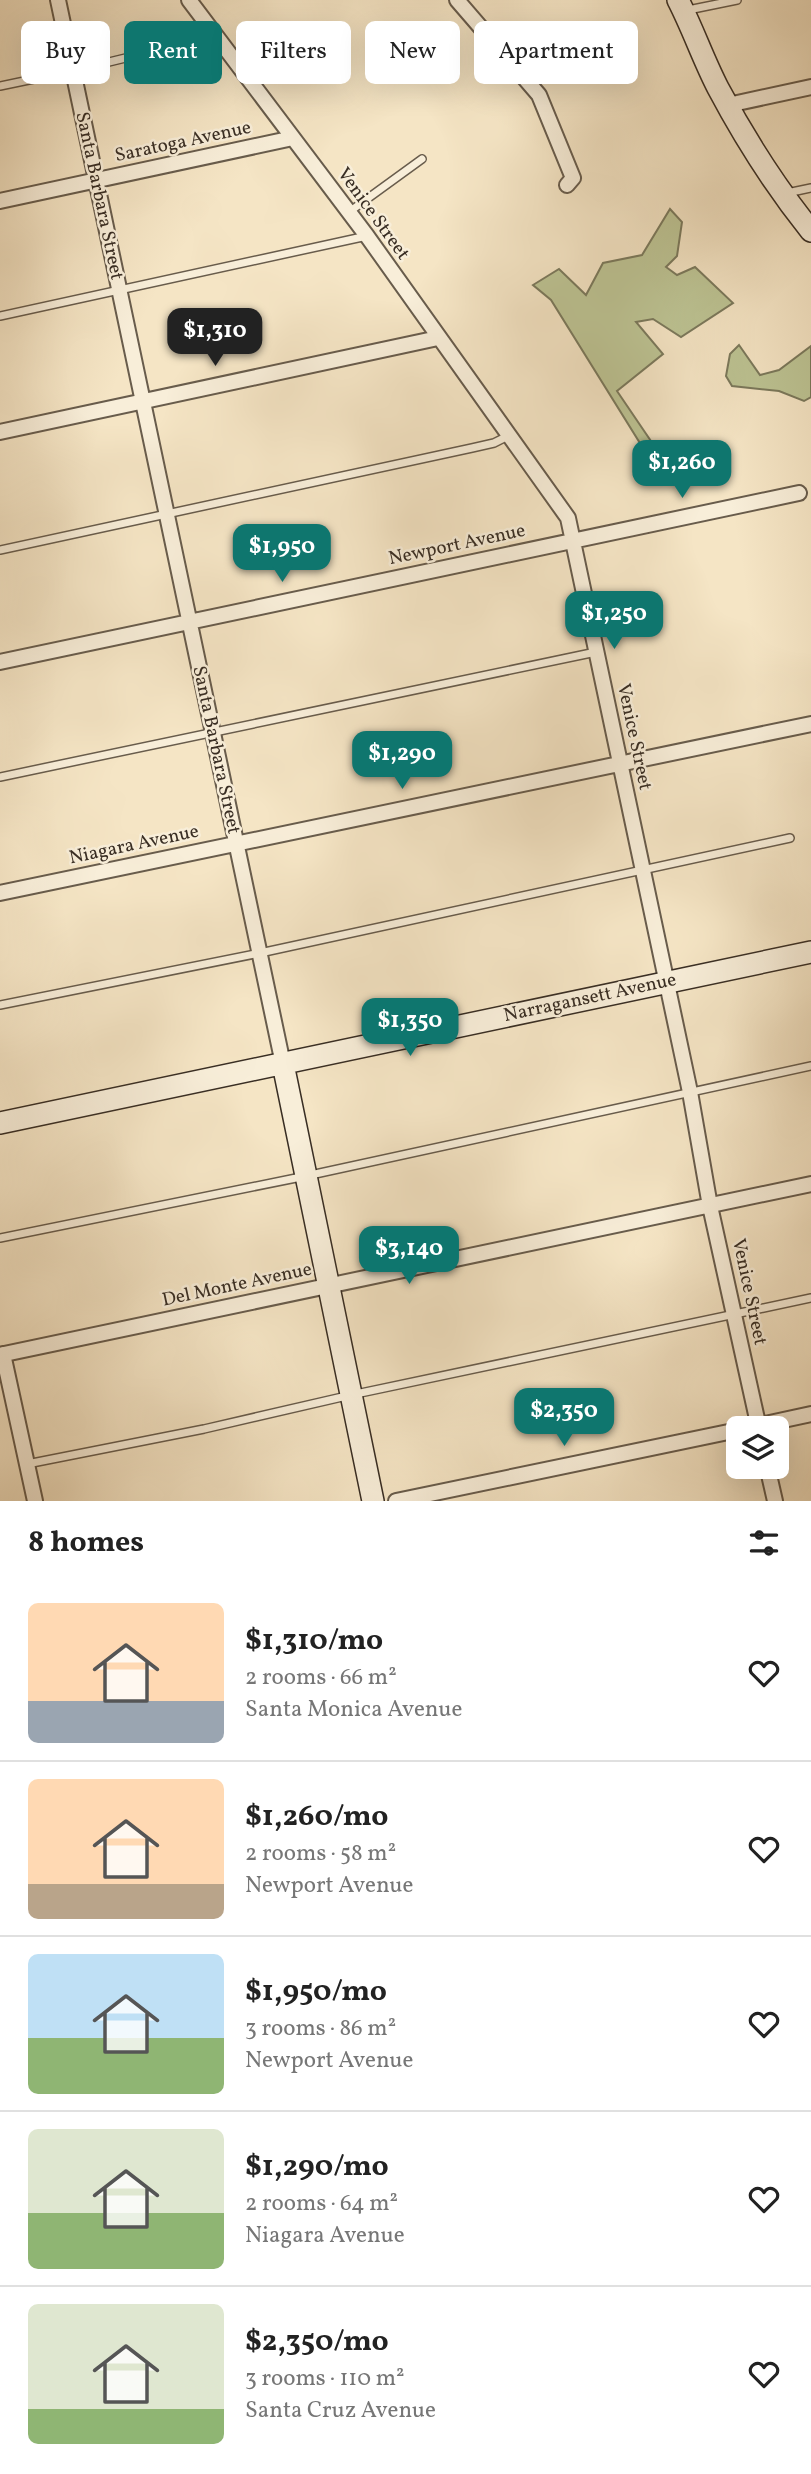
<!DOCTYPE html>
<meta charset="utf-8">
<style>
:root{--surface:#fff;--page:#f6f6f6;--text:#222;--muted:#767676;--line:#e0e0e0;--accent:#0f766e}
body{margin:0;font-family:Vollkorn,serif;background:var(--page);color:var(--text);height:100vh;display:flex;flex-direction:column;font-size:26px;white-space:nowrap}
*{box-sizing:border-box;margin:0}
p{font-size:23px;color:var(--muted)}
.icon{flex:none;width:38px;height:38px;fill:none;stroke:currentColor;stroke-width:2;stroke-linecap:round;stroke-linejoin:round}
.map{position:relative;height:1501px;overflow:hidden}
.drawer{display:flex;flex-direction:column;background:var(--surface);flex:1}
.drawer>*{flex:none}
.top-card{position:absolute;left:21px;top:21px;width:770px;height:63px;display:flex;gap:14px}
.buttons{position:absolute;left:726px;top:1416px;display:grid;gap:14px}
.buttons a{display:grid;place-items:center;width:63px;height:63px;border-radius:10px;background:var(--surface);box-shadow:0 7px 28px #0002;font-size:35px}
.price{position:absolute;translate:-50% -60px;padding:0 16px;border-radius:14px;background:var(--accent);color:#fff;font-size:23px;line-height:46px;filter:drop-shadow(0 2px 4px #0008)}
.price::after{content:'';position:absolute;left:50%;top:42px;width:21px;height:16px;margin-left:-10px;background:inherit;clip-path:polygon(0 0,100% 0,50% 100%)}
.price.selected{background:#222;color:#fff}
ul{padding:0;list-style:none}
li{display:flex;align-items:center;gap:21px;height:175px;padding:0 28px}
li+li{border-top:2px solid var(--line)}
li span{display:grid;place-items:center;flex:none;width:196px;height:140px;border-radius:10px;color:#555}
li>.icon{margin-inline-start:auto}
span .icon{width:84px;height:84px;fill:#fffc;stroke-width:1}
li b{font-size:30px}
h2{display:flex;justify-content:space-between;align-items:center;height:84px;padding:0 28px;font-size:30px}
.tag{padding:0 24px;border-radius:10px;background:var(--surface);box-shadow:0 7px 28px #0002;font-size:24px;line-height:63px}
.tag.selected{background:var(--accent);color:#fff}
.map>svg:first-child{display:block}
.green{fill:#bdc494;stroke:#7b795c;stroke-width:2}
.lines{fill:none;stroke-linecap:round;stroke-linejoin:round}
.lane-casing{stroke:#685c4c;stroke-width:10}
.street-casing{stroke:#685c4c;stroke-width:18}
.secondary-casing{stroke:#392e24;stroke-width:24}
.lane{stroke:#f8eed9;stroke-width:7}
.street{stroke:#f8eed9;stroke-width:14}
.secondary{stroke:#f8eed9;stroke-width:21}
.labels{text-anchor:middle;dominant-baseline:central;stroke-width:5;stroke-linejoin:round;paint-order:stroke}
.street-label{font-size:19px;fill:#392e24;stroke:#f8eed9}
</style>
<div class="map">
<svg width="811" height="1501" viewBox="0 0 811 1501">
<rect width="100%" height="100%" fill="#f5e5c5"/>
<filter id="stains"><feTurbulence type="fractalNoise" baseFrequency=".00286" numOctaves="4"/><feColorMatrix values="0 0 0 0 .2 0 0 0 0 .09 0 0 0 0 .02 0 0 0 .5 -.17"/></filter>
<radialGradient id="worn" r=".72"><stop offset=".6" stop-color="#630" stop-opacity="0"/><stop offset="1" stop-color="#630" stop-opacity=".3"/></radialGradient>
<path class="green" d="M670,209L682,222L677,256L666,267L677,275L695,267L733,303L681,337L653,319L636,322L663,354L617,391L657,450L648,456L551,300L533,285L559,269L586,295L603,263L642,255Z
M739,345L760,375L779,370L811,346V397L804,401L779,391L732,386L726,376L730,354Z"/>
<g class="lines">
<g class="lane-casing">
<path id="lane" d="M688,10L737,0
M0,86L72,71L216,36
M787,193L811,188
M349,212L422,159
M0,316L367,236
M0,550L472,448L494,443L510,435
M0,777L596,652
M0,1005L260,953L790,838
M0,1238L306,1176L811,1066
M27,1464L204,1429L351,1395L811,1298"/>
</g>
<g class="street-casing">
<path id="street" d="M58,0L283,1064
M189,0L367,236L568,518L690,1092L710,1206L759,1428
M457,0L539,95L573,178L567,185
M728,105L811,87
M0,201L293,138
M0,432L438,338
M0,662L799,493
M0,893L811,724
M3,1354L35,1501
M0,1355L811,1184
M751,1427L811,1414
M767,1466L775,1501
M396,1501L738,1430"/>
</g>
<g class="secondary-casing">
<path id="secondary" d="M678,0C693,29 703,59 718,88C745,139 775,186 811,231
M283,1064L373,1501
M0,1123L811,952"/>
</g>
<use href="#lane" class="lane"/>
<use href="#street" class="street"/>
<use href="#secondary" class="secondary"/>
</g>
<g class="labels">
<g class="street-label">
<text transform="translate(183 142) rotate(-12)">Saratoga Avenue</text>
<text transform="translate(99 196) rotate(78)">Santa Barbara Street</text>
<text transform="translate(373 214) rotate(54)">Venice Street</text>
<text transform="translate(457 545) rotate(-12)">Newport Avenue</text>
<text transform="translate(634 737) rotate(78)">Venice Street</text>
<text transform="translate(216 750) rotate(78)">Santa Barbara Street</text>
<text transform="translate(134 845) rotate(-12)">Niagara Avenue</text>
<text transform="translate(590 998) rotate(-12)">Narragansett Avenue</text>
<text transform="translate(237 1285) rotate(-12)">Del Monte Avenue</text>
<text transform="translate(749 1292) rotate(78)">Venice Street</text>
</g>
</g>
<rect width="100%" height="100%" filter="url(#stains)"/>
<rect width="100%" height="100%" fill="url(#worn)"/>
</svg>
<div class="buttons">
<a><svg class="icon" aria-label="layers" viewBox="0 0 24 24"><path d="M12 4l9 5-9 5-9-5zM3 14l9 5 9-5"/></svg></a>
</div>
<b class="price selected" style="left:215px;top:368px">$1,310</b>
<b class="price" style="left:682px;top:500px">$1,260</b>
<b class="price" style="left:282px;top:584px">$1,950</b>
<b class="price" style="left:614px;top:651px">$1,250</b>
<b class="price" style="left:402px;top:791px">$1,290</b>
<b class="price" style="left:410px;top:1058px">$1,350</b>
<b class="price" style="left:409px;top:1286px">$3,140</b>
<b class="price" style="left:564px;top:1448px">$2,350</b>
<div class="top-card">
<a class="tag">Buy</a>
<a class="tag selected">Rent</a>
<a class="tag">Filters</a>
<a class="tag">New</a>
<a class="tag">Apartment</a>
</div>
</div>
<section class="drawer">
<h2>8 homes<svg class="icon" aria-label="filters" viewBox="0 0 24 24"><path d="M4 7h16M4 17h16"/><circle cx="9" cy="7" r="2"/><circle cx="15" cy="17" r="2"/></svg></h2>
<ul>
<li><span style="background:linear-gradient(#ffd9b3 70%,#9aa5b1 0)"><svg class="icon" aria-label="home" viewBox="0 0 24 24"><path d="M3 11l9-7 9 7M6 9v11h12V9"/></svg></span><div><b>$1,310/mo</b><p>2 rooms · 66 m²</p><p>Santa Monica Avenue</p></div><svg class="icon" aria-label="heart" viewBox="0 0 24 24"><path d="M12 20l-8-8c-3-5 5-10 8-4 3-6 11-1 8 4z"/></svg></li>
<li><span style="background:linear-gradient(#ffd9b3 75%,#b9a48a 0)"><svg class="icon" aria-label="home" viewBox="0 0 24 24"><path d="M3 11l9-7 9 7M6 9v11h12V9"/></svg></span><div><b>$1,260/mo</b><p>2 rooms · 58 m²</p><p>Newport Avenue</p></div><svg class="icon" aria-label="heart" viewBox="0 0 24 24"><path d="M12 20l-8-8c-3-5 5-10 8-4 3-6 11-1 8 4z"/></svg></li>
<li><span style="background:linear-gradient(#bfe0f5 60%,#8fb573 0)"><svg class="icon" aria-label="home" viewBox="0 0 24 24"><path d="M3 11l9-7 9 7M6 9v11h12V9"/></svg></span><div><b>$1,950/mo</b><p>3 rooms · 86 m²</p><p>Newport Avenue</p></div><svg class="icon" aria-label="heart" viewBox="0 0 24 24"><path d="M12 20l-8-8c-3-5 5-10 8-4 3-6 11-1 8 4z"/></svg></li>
<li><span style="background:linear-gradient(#dfe7d0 60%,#8fb573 0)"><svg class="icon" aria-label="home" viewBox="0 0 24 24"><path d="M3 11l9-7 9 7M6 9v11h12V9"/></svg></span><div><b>$1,290/mo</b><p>2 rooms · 64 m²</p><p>Niagara Avenue</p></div><svg class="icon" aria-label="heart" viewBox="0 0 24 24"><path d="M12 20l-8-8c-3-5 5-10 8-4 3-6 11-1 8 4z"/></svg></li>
<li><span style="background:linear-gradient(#dfe7d0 75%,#8fb573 0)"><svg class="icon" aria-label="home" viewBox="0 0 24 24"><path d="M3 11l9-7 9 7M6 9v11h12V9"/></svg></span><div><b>$2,350/mo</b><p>3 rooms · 110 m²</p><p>Santa Cruz Avenue</p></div><svg class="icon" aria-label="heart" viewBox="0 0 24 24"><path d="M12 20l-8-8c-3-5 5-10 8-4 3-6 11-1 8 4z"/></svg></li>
</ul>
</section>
